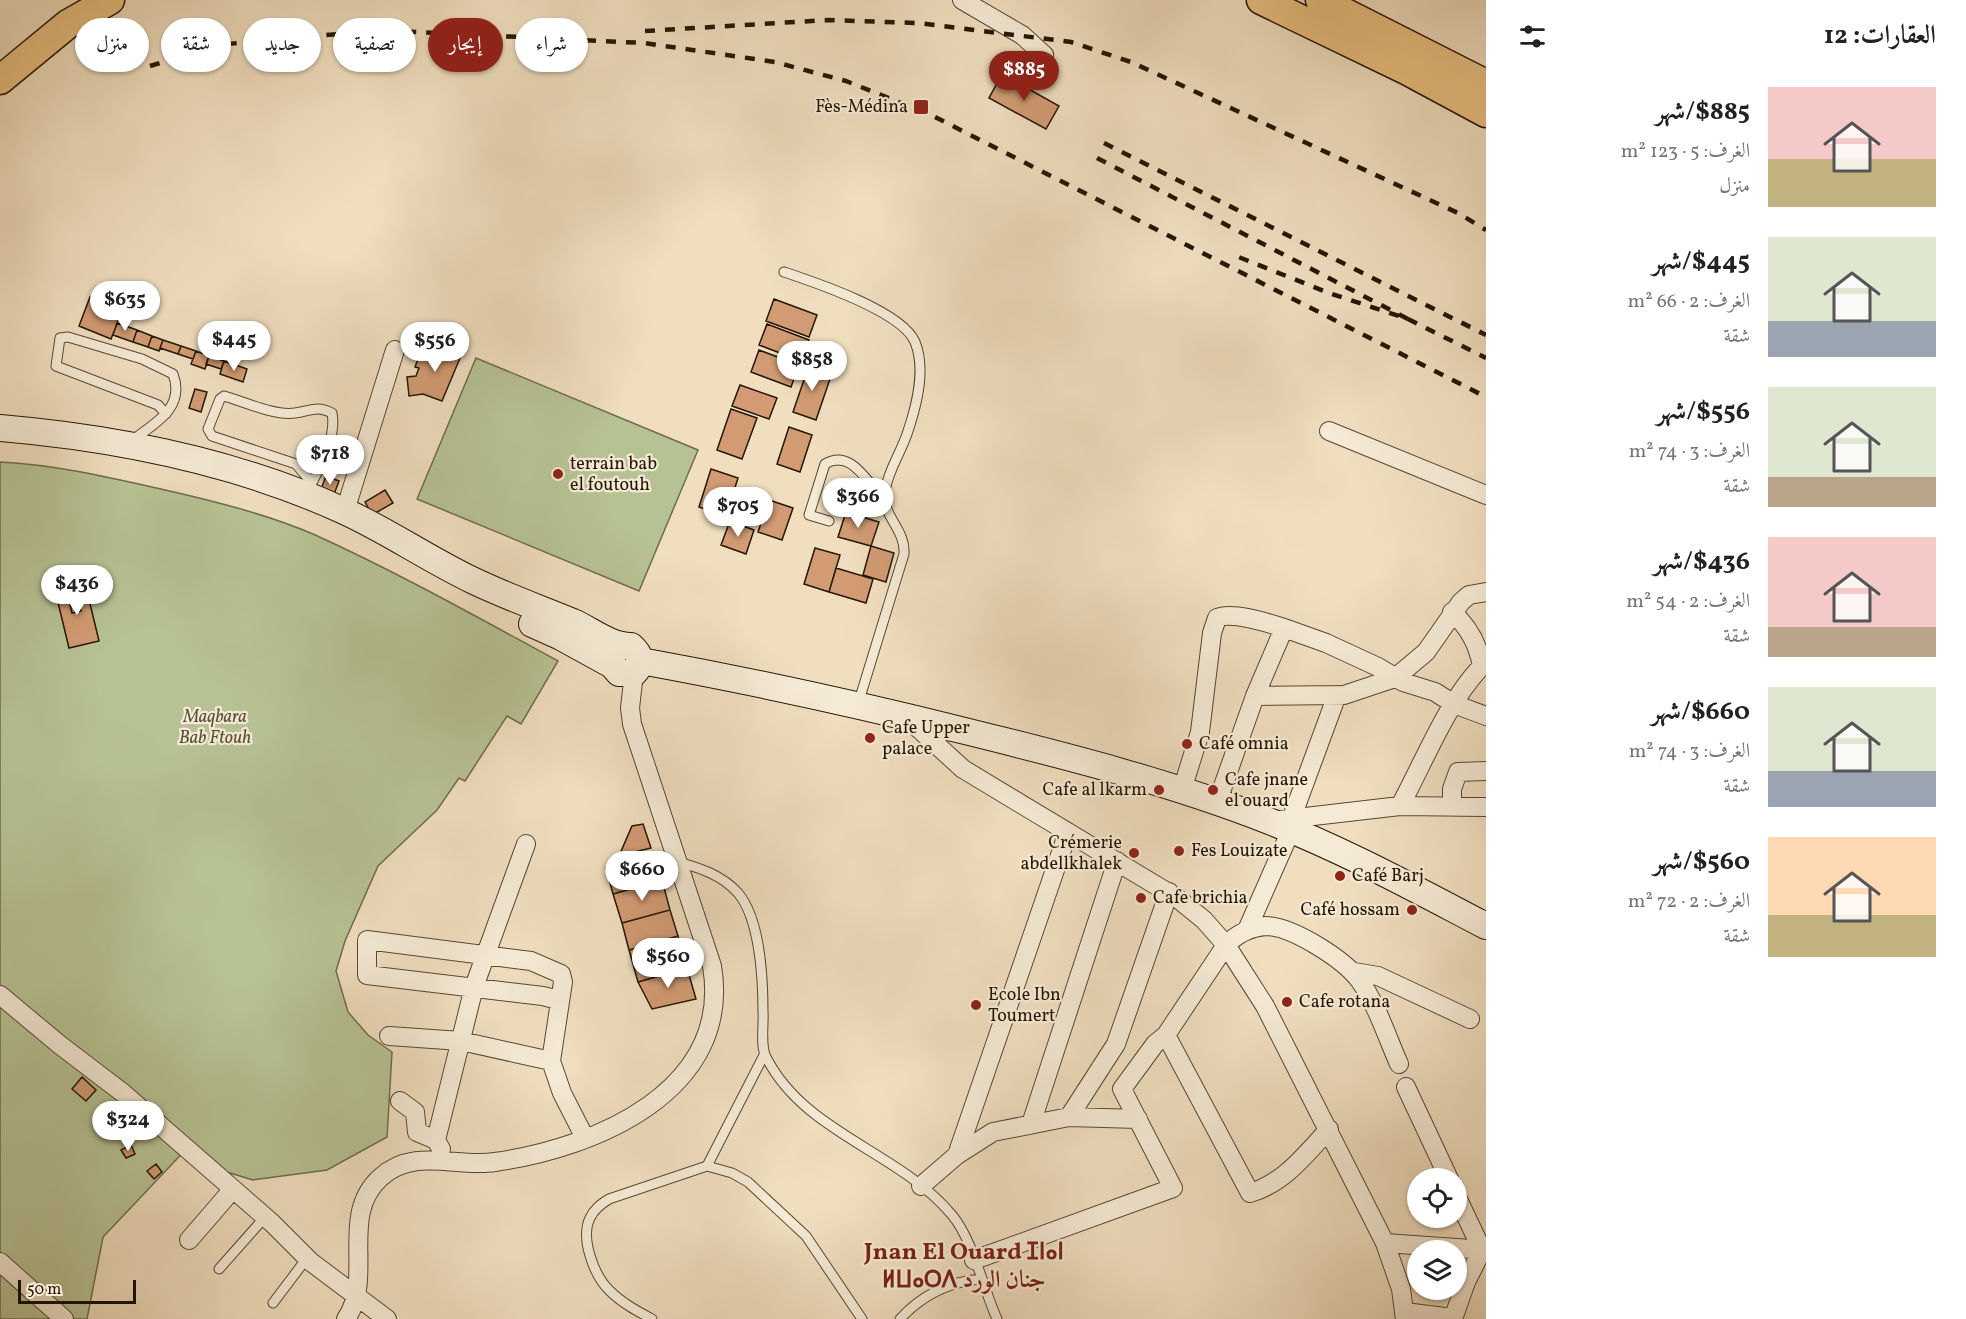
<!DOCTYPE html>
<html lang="ar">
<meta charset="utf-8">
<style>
:root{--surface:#fff;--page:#f6f6f6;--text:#222;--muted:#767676;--accent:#8f2418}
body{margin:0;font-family:Vollkorn,Amiri,"Noto Sans Tifinagh",serif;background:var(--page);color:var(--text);direction:rtl;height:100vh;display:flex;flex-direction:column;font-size:22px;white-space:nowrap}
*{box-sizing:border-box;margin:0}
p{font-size:20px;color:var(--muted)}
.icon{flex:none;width:33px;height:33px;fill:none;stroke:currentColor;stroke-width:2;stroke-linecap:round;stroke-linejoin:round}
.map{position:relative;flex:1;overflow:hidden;direction:ltr}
.side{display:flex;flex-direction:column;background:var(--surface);width:480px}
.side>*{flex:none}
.top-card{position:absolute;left:18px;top:18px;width:570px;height:54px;direction:rtl;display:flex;gap:12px}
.fabs{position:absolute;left:1407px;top:1168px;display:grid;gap:12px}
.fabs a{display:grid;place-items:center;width:60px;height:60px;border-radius:50%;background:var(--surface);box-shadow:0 2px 4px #0004;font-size:30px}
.scale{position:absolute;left:18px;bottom:15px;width:118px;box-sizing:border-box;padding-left:6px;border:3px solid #231605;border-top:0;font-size:16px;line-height:21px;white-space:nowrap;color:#231605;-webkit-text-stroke:4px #f5ead5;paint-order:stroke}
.price{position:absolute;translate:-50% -51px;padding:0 14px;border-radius:21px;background:#fff;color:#222;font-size:20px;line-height:39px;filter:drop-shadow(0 2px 3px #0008)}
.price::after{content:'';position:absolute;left:50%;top:36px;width:18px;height:14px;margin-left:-9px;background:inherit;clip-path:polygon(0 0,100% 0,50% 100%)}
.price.on{background:var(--accent);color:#fff}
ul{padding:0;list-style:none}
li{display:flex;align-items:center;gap:18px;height:150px;padding:0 30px}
li span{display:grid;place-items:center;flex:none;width:168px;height:120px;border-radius:0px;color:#555}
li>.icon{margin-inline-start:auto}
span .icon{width:72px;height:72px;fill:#fffc;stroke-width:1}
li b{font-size:26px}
h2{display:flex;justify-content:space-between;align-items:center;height:72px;padding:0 30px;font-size:26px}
.chip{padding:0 21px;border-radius:27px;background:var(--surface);box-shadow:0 2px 4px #0004;font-size:21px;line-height:54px}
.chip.on{background:var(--accent);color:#fff}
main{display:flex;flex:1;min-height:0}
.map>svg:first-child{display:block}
.green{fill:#b7c294;stroke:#6d6c4c;stroke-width:1.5}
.building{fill:#d29b73;stroke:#231605;stroke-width:1.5;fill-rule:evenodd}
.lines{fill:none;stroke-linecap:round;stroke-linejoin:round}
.lane-casing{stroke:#564834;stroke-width:11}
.street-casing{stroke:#564834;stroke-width:20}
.secondary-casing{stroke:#231605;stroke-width:28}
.primary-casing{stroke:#231605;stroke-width:31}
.lane{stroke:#f5ead5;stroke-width:9}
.street{stroke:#f5ead5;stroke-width:18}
.secondary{stroke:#f5ead5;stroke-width:26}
.primary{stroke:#e8bf80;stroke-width:28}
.rail{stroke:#231605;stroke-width:4.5;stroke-dasharray:10 10;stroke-linecap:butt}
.poi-dot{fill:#8f2418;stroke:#f5ead5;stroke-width:2}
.labels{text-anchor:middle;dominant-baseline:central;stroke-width:4.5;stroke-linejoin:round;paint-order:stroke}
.poi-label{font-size:18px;fill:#231605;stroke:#f5ead5;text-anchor:start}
.park-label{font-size:18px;font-style:italic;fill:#575237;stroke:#f5ead5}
.district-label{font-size:24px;font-weight:bold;fill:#7a1f14;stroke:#f5ead5}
</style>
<main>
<section class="side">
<h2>العقارات: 12<svg class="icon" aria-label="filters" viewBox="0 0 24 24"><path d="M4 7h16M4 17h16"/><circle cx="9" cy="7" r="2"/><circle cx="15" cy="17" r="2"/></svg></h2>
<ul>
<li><span style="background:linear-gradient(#f6c9c9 60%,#c2b280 0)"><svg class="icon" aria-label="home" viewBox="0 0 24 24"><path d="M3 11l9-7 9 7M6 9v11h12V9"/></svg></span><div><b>$885/شهر</b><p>الغرف: 5 · 123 m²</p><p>منزل</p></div></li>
<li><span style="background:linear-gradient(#dfe7d0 70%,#9aa5b1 0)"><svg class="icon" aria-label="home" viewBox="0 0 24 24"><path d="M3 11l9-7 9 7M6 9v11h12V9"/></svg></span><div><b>$445/شهر</b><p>الغرف: 2 · 66 m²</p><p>شقة</p></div></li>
<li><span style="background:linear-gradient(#dfe7d0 75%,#b9a48a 0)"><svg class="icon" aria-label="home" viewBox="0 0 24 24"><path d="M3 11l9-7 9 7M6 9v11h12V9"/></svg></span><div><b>$556/شهر</b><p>الغرف: 3 · 74 m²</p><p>شقة</p></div></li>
<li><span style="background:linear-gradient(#f6c9c9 75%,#b9a48a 0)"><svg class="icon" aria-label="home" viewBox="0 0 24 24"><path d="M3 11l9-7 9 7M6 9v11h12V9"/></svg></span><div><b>$436/شهر</b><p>الغرف: 2 · 54 m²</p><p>شقة</p></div></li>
<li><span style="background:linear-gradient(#dfe7d0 70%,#9aa5b1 0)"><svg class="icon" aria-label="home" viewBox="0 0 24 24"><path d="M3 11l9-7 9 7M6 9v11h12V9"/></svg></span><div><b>$660/شهر</b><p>الغرف: 3 · 74 m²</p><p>شقة</p></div></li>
<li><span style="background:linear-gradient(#ffd9b3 65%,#c2b280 0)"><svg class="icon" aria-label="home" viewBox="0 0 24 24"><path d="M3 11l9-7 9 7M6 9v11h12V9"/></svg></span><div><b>$560/شهر</b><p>الغرف: 2 · 72 m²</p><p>شقة</p></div></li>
</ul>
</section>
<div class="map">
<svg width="1486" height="1319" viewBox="0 0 1486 1319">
<rect width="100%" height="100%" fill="#f0debf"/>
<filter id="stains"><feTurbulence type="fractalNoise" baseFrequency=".00333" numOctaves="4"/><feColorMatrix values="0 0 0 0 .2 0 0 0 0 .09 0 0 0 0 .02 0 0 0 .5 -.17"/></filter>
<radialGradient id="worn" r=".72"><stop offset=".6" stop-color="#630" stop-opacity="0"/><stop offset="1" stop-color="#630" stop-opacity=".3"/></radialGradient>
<path class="green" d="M476,358L698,450L639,591L417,499Z
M0,462C60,465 116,479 174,492C221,503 268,515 313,534C397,572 477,617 558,661L521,724L507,716L465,781L459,778L437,810L378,866L345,941L336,971L348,1012L368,1035L392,1052L387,1137L327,1170L253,1180L220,1170L191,1144L103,1237L87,1319H0Z"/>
<path class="building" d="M1002,74L1059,106L1046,129L989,98Z
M90,297L123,309L111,339L79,326Z
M774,299L817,315L809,337L766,321Z
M117,323L137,330L133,342L113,335Z
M767,324L809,340L801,361L759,345Z
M137,330L152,336L148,347L133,342Z
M152,336L163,340L159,351L148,347Z
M163,340L181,346L178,354L160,348Z
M442,342L463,351L442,401L423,394L409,396L407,377L416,376L419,368L415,367L420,354L435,359Z
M181,346L196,351L193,359L178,354Z
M759,350L799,365L791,387L751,372Z
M196,351L209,356L205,369L191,364Z
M209,356L224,361L221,369L206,364Z
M224,361L247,369L243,382L220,374Z
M809,365L832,373L816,420L793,412Z
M740,385L777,398L769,419L732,406Z
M195,389L207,392L201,412L189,408Z
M731,409L757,418L742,459L717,450Z
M789,427L812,435L800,472L777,464Z
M711,469L738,478L726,516L699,507Z
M326,476L339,481L333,497L320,492Z
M385,490L393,503L372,515L365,502Z
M769,500L793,508L782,540L758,532Z
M846,512L879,522L871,546L838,537Z
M730,521L754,530L746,554L721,545Z
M871,546L894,553L886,582L863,575Z
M815,548L840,555L829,592L804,584Z
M836,568L873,579L866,603L829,592Z
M85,583L99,641L69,648L55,590ZM78,598L81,611L72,613L69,600Z
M643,824L651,848L619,856L632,826Z
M655,854L662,880L613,894L606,868Z
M662,880L670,910L622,923L613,894Z
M670,910L678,936L629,950L622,923Z
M678,936L687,968L638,982L629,950Z
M687,968L696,999L652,1009L638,982Z
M82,1077L96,1090L86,1101L72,1089Z
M131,1145L135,1154L126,1158L121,1150Z
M156,1164L162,1172L154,1179L147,1171Z"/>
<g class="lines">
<g class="lane-casing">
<path id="lane" d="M784,272C814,282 902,311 915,342C926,369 917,404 908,431C902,451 888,470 885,491C881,516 906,529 904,554L858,704
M131,441C154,424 186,408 173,374L142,359L68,337L60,338L56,366L158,405L166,414
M308,492C318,468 337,440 332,413C317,405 310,411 295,413C274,416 245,402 224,396L220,399L208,429L212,436L296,464L312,483
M829,521L809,515L825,464C851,448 867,483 884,499
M678,862C700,868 722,875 738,893C760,919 763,979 763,1012C764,1024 760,1046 766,1057C805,1134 899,1151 952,1215C973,1240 983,1288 997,1319
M707,1166L732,1173L748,1182L806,1236L862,1319
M219,1269L265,1217
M273,1303L307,1258
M652,1319C637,1311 622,1303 610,1291C594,1276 580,1238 590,1218C594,1209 601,1204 609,1199L707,1166L764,1055
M900,1319C922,1295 948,1282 980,1279"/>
</g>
<g class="street-casing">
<path id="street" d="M962,0L1022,35L1044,55L1036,72
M1329,431L1486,495
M345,511L395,350
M1452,612C1469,627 1478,644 1482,666
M1255,696L1344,695L1395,678L1426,652L1461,602L1469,595L1486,592
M907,718L963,769L1177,898L1204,920L1226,945L1265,1006L1385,1243L1401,1289L1405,1319
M1182,790L1200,732L1212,633L1217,618C1232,611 1268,623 1284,628
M1217,803L1255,696L1284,628L1326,643L1378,667L1403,682L1435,692L1454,704L1486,716
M1400,806C1424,762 1447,702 1482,666H1486
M1452,806V789L1458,772L1486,771
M1292,817L1337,695
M1270,821L1400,806L1486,807
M1247,930L1291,830
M1354,972L1378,976L1470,1019
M0,995L60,1045L123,1093L272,1223L311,1262L387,1319
M558,1000L543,996L367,975V940L531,961L561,974L563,982L551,1061L562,1093L585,1138
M389,1036L461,1041L551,1061
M1406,1087L1449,1179
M400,1101L415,1112L417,1132L436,1140L441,1149
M1069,1117L1116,1044L1169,892
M1031,1124L1117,861
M1329,1129C1306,1154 1284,1183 1250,1193L1166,1035L1226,945C1237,934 1250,927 1266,926C1292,926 1345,960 1360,981C1377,1005 1387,1037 1399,1064
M436,1140L474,987L526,844
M957,1155L1068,832
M921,1186L957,1155L993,1132L1069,1117L1138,1119
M189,1240L233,1189
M1385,1243L1486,1250
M974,1260L1173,1188L1122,1089L1155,1044L1166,1035
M0,1262L64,1319
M1405,1312L1453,1318
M346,1319C375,1277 338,1215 381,1177C414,1147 456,1168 495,1162C595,1148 733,1091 712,966L632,724L630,708L634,673
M1453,1319L1466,1282L1482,1250L1456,1195"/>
</g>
<g class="secondary-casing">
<path id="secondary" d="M0,428C118,438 235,461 344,511C388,531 428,559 472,580C505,596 539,608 573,622C591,630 610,646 631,646C640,654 644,663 634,673H619L612,665V653L621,646
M532,624L561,637L612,665
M641,661C751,681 860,705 969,732C1070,757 1172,783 1269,821C1344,850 1415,889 1486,926"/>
</g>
<g class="primary-casing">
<path id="primary" d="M1261,0L1408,71L1486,113
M1320,0L1486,84
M0,80L68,24L110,0"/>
</g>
<use href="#lane" class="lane"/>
<use href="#street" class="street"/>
<use href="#secondary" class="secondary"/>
<use href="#primary" class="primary"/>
<path class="rail" d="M645,31L828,20L918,23L1071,42L1131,62L1458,213L1486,230
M150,66L218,45L308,36L394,31L644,43L775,62L846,81L931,115L1486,397
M1104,143L1486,335
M1097,158L1408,319L1329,293L1236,256
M1408,319L1486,358"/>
</g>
<g class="poi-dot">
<rect x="913" y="99" width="16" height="16" rx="3"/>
<circle cx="558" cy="474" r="6"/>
<circle cx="870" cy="738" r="6"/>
<circle cx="1187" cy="744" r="6"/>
<circle cx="1159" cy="790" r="6"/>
<circle cx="1213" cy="790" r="6"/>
<circle cx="1179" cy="851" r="6"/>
<circle cx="1134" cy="853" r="6"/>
<circle cx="1340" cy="876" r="6"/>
<circle cx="1141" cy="898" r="6"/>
<circle cx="1412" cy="910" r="6"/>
<circle cx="1287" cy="1002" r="6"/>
<circle cx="976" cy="1005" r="6"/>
</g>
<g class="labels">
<g class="poi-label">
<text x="908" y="107" text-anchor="end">Fès-Médina</text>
<text x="570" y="464">terrain bab<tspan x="570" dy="21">el foutouh</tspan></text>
<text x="882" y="728">Cafe Upper<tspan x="882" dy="21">palace</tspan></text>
<text x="1199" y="744">Café omnia</text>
<text x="1225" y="780">Cafe jnane<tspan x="1225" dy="21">el ouard</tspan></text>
<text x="1147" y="790" text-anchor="end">Cafe al lkarm</text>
<text x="1122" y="843" text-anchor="end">Crémerie<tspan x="1122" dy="21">abdellkhalek</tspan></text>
<text x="1191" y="851">Fes Louizate</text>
<text x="1352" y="876">Café Barj</text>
<text x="1153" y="898">Cafe brichia</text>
<text x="1400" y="910" text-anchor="end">Café hossam</text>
<text x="988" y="995">Ecole Ibn<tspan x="988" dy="21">Toumert</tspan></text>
<text x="1299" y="1002">Cafe rotana</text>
</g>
<g class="park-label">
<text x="215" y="717">Maqbara<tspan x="215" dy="21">Bab Ftouh</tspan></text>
</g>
<g class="district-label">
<text x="964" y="1253">Jnan El Ouard ⵊⵏⴰⵏ<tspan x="964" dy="28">ⵍⵡⴰⵔⴷ جنان الورد</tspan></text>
</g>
</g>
<rect width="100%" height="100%" filter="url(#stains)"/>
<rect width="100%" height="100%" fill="url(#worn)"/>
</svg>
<div class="fabs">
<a><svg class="icon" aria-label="locate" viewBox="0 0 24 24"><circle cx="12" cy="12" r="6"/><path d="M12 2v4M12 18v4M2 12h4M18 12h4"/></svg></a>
<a><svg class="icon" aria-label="layers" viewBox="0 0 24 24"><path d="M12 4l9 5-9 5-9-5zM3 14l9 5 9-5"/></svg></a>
</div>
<div class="scale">50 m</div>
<b class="price on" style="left:1024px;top:102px">$885</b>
<b class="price" style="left:125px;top:332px">$635</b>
<b class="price" style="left:234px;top:372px">$445</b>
<b class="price" style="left:435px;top:373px">$556</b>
<b class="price" style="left:812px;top:392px">$858</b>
<b class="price" style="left:330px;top:486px">$718</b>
<b class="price" style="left:858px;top:529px">$366</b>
<b class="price" style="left:738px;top:538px">$705</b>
<b class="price" style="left:77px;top:616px">$436</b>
<b class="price" style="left:642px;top:902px">$660</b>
<b class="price" style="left:668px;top:989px">$560</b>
<b class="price" style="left:128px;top:1152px">$324</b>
<div class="top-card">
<a class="chip">شراء</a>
<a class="chip on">إيجار</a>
<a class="chip">تصفية</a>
<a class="chip">جديد</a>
<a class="chip">شقة</a>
<a class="chip">منزل</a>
</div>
</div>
</main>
